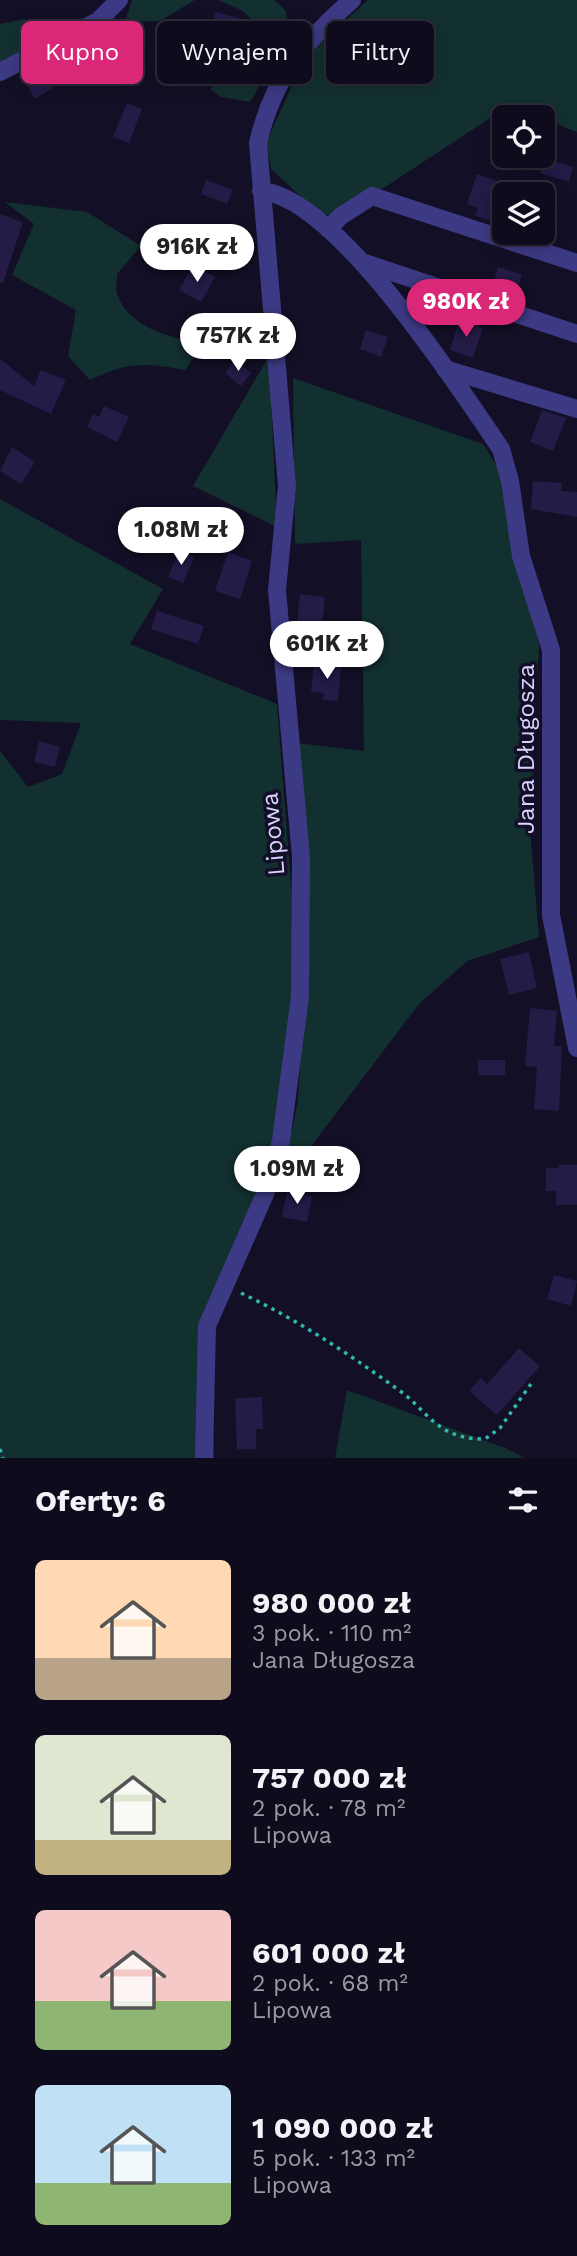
<!DOCTYPE html>
<html lang="pl">
<meta charset="utf-8">
<style>
:root{--surface:#0e0b1c;--page:#1c1929;--text:#f1f3f6;--muted:#9b9ba3;--line:#2e2b3b;--accent:#db2777}
body{margin:0;font-family:"Work Sans",sans-serif;background:var(--page);color:var(--text);height:100vh;display:flex;flex-direction:column;font-size:26px;white-space:nowrap}
*{box-sizing:border-box;margin:0}
p{font-size:23px;color:var(--muted)}
.icon{flex:none;width:38px;height:38px;fill:none;stroke:currentColor;stroke-width:2;stroke-linecap:round;stroke-linejoin:round}
.map{position:relative;height:1458px;overflow:hidden}
.details{display:flex;flex-direction:column;background:var(--surface);flex:1}
.details>*{flex:none}
.guide{position:absolute;left:21px;top:21px;width:536px;height:63px;display:flex;gap:14px}
.tools{position:absolute;left:492px;top:105px;display:grid;gap:14px}
.tools a{display:grid;place-items:center;width:63px;height:63px;border-radius:10px;background:var(--surface);box-shadow:0 4px 18px #0003,0 0 0 2px var(--line);font-size:35px}
.price{position:absolute;translate:-50% -60px;padding:0 16px;border-radius:24px;background:#fff;color:#222;font-size:23px;line-height:46px;filter:drop-shadow(0 2px 4px #0008)}
.price::after{content:'';position:absolute;left:50%;top:42px;width:21px;height:16px;margin-left:-10px;background:inherit;clip-path:polygon(0 0,100% 0,50% 100%)}
.price.active{background:var(--accent);color:#fff}
ul{padding:0;list-style:none}
li{display:flex;align-items:center;gap:21px;height:175px;padding:0 35px}
li span{display:grid;place-items:center;flex:none;width:196px;height:140px;border-radius:10px;color:#555}
li>.icon{margin-inline-start:auto}
span .icon{width:84px;height:84px;fill:#fffc;stroke-width:1}
li b{font-size:30px}
h2{display:flex;justify-content:space-between;align-items:center;height:84px;padding:0 35px;font-size:30px}
.pill{padding:0 24px;border-radius:10px;background:var(--surface);box-shadow:0 4px 18px #0003,0 0 0 2px var(--line);font-size:24px;line-height:63px}
.pill.active{background:var(--accent);color:#fff}
.map>svg:first-child{display:block}
.green{fill:#12302f}
.building{fill:#241b47}
.lines{fill:none;stroke-linecap:round;stroke-linejoin:round}
.path{stroke:#2fb8b0;stroke-width:3.5;stroke-dasharray:3.5 5;stroke-linecap:butt}
.minor{stroke:#3d3a85;stroke-width:18}
.labels{text-anchor:middle;dominant-baseline:central;stroke-width:7;stroke-linejoin:round;paint-order:stroke}
.street-label{font-size:24px;fill:#d9d4ff;stroke:#130f26}
</style>
<div class="map">
<svg width="577" height="1458" viewBox="0 0 577 1458">
<rect width="100%" height="100%" fill="#130f26"/>
<path class="green" d="M132,0H195L160,21L125,22Z
M218,0H274L286,11L288,37L250,102L221,97L210,89L223,78L250,69L267,32L241,10Z
M368,0H577V132L510,105L341,216L320,214L271,169L266,143L305,57Z
M25,19L33,40L25,52L0,65V24Z
M5,202L87,212L141,246L117,274C117,281 115,291 118,296C130,329 172,337 201,344L186,370C142,363 131,361 90,380L68,356L76,310L12,275L34,224Z
M269,356L277,527L193,486Z
M293,378L483,444L498,468L539,644L530,829L539,937L467,961L419,1004L287,1178L284,1166L298,1101L300,1064L277,1158L211,1327L214,1458H0V751L28,787L62,774L81,723L0,720V499L163,589L130,644L277,704L293,910L296,743L364,751L361,540L295,544Z
M347,1390L505,1448L525,1458H335Z"/>
<path class="building" d="M215,12L251,21L241,67L204,58Z
M40,67L53,88L35,99L22,78Z
M127,103L142,109L129,143L113,137Z
M544,158L573,167L569,182L540,173Z
M477,174L506,184L493,221L475,216L478,208L467,204Z
M206,180L233,190L227,204L201,194Z
M0,214L23,222L3,283H0Z
M193,265L215,277L201,302L179,290Z
M498,267L522,275L514,301L490,293Z
M459,320L483,328L473,358L450,350Z
M366,330L388,337L381,357L360,349Z
M0,359L34,386L41,370L66,380L51,414L0,390Z
M235,360L251,373L241,386L225,373Z
M104,406L129,417L117,442L87,427L93,414L99,417Z
M542,410L566,418L553,451L530,442Z
M12,447L35,462L21,484L0,471Z
M533,481L562,483L561,491L577,492V517L531,509Z
M179,551L194,557L183,583L168,577Z
M228,552L252,561L240,599L215,591Z
M300,594L325,597L322,626L297,623Z
M157,611L204,626L198,644L151,629Z
M314,663L341,665L338,701L323,700L324,693L311,692Z
M39,741L60,747L55,767L34,762Z
M529,952L537,988L509,995L500,959Z
M530,1008L557,1011L554,1046H562L559,1111L534,1109L537,1067L525,1066Z
M478,1060H505V1075H478Z
M559,1165H577V1205H556V1191H546V1168H559Z
M287,1191L312,1196L307,1222L282,1217Z
M554,1275L577,1281L571,1306L547,1299Z
M519,1348L540,1366L497,1415L469,1391L481,1378L487,1384Z
M262,1397L263,1429H256V1449H237L235,1398Z"/>
<g class="lines">
<path class="path" d="M241,1293C298,1320 349,1354 400,1391C416,1402 427,1419 444,1429C457,1437 471,1439 485,1439L500,1428L533,1381
M0,1449L3,1458"/>
<path class="minor" d="M0,72L98,21L119,0
M261,191C336,197 458,386 501,449L510,481L521,556L551,650V915L577,1048
M328,229L341,216L372,196L577,263
M365,263L577,334
M445,369L577,409
M204,1458L207,1326L265,1194L281,1141L300,996L301,857L277,590L287,486L258,143C273,78 303,43 352,0"/>
</g>
<g class="labels">
<g class="street-label">
<text transform="translate(526 749) rotate(-90)">Jana Długosza</text>
<text transform="translate(273 834) rotate(-95)">Lipowa</text>
</g>
</g>
</svg>
<div class="tools">
<a><svg class="icon" aria-label="locate" viewBox="0 0 24 24"><circle cx="12" cy="12" r="6"/><path d="M12 2v4M12 18v4M2 12h4M18 12h4"/></svg></a>
<a><svg class="icon" aria-label="layers" viewBox="0 0 24 24"><path d="M12 4l9 5-9 5-9-5zM3 14l9 5 9-5"/></svg></a>
</div>
<b class="price" style="left:197px;top:284px">916K zł</b>
<b class="price active" style="left:466px;top:339px">980K zł</b>
<b class="price" style="left:238px;top:373px">757K zł</b>
<b class="price" style="left:181px;top:567px">1.08M zł</b>
<b class="price" style="left:327px;top:681px">601K zł</b>
<b class="price" style="left:297px;top:1206px">1.09M zł</b>
<div class="guide">
<a class="pill active">Kupno</a>
<a class="pill">Wynajem</a>
<a class="pill">Filtry</a>
</div>
</div>
<section class="details">
<h2>Oferty: 6<svg class="icon" aria-label="filters" viewBox="0 0 24 24"><path d="M4 7h16M4 17h16"/><circle cx="9" cy="7" r="2"/><circle cx="15" cy="17" r="2"/></svg></h2>
<ul>
<li><span style="background:linear-gradient(#ffd9b3 70%,#b9a48a 0)"><svg class="icon" aria-label="home" viewBox="0 0 24 24"><path d="M3 11l9-7 9 7M6 9v11h12V9"/></svg></span><div><b>980 000 zł</b><p>3 pok. · 110 m²</p><p>Jana Długosza</p></div></li>
<li><span style="background:linear-gradient(#dfe7d0 75%,#c2b280 0)"><svg class="icon" aria-label="home" viewBox="0 0 24 24"><path d="M3 11l9-7 9 7M6 9v11h12V9"/></svg></span><div><b>757 000 zł</b><p>2 pok. · 78 m²</p><p>Lipowa</p></div></li>
<li><span style="background:linear-gradient(#f6c9c9 65%,#8fb573 0)"><svg class="icon" aria-label="home" viewBox="0 0 24 24"><path d="M3 11l9-7 9 7M6 9v11h12V9"/></svg></span><div><b>601 000 zł</b><p>2 pok. · 68 m²</p><p>Lipowa</p></div></li>
<li><span style="background:linear-gradient(#bfe0f5 70%,#8fb573 0)"><svg class="icon" aria-label="home" viewBox="0 0 24 24"><path d="M3 11l9-7 9 7M6 9v11h12V9"/></svg></span><div><b>1 090 000 zł</b><p>5 pok. · 133 m²</p><p>Lipowa</p></div></li>
</ul>
</section>
